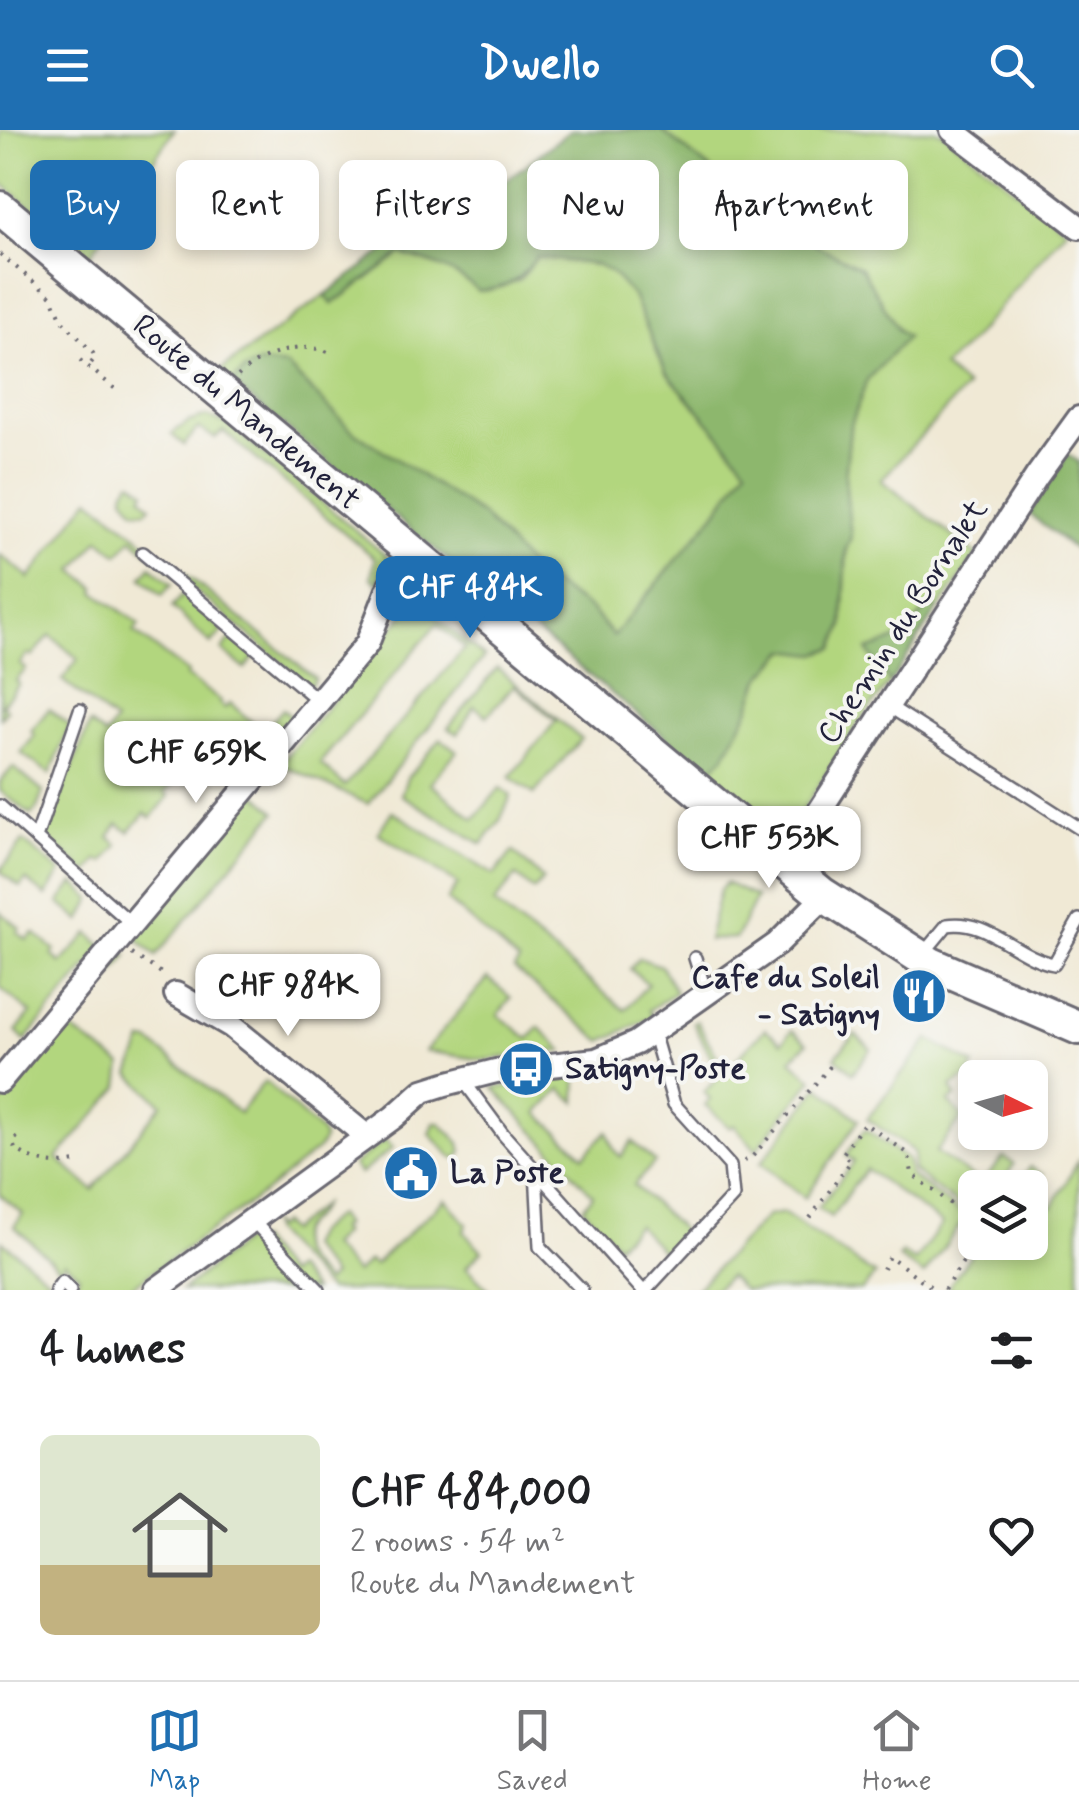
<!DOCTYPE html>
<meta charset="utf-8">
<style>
:root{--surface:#fff;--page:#f6f6f6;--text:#202124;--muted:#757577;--line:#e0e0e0;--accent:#1f6fb2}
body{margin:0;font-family:Mynerve,sans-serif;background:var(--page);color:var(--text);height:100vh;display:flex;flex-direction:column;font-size:38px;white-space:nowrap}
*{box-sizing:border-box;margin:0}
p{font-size:32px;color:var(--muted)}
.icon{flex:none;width:55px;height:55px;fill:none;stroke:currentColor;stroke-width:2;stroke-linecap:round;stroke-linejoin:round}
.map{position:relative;height:1160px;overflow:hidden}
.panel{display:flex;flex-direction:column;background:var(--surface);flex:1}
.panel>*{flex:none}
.guide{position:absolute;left:30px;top:30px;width:1020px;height:90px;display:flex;gap:20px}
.needle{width:65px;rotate:95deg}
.controls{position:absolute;left:958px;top:930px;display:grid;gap:20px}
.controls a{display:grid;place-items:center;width:90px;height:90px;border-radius:15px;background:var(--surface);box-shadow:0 5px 15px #0003;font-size:50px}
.price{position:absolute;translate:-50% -85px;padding:0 22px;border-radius:20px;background:#fff;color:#222;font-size:32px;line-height:65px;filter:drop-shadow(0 2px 5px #0008)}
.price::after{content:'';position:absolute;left:50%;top:60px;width:30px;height:22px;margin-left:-15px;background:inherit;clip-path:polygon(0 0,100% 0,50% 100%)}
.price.current{background:var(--accent);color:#fff}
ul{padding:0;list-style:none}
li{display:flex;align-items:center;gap:30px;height:250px;padding:0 40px}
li+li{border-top:2px solid var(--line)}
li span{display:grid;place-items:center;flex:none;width:280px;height:200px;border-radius:15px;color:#555}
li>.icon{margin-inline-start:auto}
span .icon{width:120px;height:120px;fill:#fffc;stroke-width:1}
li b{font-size:42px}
h2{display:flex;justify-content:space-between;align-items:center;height:120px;padding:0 40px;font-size:42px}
.chip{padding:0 35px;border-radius:15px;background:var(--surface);box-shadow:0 5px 15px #0003;font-size:35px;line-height:90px}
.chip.current{background:var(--accent);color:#fff}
header{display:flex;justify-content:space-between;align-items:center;height:130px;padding:0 40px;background:var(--accent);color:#fff;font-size:45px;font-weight:700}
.menu{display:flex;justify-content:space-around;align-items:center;height:140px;border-top:2px solid var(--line);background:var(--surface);font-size:28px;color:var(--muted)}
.menu a{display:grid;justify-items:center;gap:5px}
.menu .current{color:var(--accent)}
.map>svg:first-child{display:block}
.green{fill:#b2d67e;stroke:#6a7c5c;stroke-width:2.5;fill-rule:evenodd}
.forest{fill:#8db76d;stroke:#586c54;stroke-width:2.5}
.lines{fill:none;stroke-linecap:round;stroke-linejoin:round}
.lane-casing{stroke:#6a6871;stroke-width:16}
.street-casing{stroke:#6a6871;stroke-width:28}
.secondary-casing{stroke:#6a6871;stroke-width:38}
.path{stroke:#6a6871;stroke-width:4;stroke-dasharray:2.5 8;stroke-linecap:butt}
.lane{stroke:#fff;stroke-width:11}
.street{stroke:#fff;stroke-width:22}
.secondary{stroke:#fff;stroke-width:32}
.labels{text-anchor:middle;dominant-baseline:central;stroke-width:8;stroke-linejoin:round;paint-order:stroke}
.street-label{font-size:32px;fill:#22223b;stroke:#f6f6f2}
.poi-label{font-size:32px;font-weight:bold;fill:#22223b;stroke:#f6f6f2;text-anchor:start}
</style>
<header><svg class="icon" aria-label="menu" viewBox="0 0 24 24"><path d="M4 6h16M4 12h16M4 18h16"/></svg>Dwello<svg class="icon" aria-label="search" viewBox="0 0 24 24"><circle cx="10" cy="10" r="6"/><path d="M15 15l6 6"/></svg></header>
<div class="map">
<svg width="1079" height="1160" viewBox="0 0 1079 1160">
<rect width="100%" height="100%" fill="#f6f6f2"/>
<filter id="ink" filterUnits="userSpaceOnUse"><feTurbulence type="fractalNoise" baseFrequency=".01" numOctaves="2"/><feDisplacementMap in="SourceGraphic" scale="20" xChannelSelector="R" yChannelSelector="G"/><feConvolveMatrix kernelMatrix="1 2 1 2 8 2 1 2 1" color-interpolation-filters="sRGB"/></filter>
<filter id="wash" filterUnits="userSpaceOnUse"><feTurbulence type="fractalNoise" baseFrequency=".0048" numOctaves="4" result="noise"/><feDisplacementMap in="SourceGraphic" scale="40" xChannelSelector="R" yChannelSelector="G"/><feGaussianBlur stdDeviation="2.25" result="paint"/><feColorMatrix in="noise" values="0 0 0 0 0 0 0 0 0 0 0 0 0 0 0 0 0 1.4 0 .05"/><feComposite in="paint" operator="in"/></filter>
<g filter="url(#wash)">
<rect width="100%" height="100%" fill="#f0e9d5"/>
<path class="green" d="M0,0H174L89,127L0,52Z
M661,0H935L944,3L1066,99L966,216L943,237L966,257L881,350L977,425L937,481L931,472C910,501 902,510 868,520L891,551L858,594L800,685L776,696L764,689L708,642L724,627L749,580L760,549L787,520L816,524L834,518L843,497L847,417L850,407L845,347L850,298L867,250L907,207L899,201L861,138L822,118L732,57Z
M401,124C430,132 456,140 478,161L520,150L537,127L598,135L612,143L633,166L666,242L747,337L715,384L613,506L592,481L536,443L482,385L350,299L287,236L245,240L231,253L221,240L325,165L333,174Z
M207,286L228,294L389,428L378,453L371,448L375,428L223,301L215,308L198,298L184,315L171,304L188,292Z
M132,351L145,361L142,366L151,376L146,381L135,380L124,367L125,359Z
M90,368L315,548L310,556L132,408L118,424L99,409L74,440L96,458L95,462L139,494L134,502L188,543L186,546L221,571L219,573L225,578L230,573L263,602L283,579L293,588L246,646L227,629L220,636L193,615L184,626L191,632L165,663L169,666L151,688L145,683L129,702L118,694L109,707L118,715L103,733L98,730L88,743L48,710L45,702L90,594L105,606L115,592L62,550L78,529L50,505L32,527L28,524L20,534L26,539L16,551L19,554L2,575L7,580L0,588V425L29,447L28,450Z
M151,436L172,454L162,465L142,447Z
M182,465L223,501L211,514L172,477Z
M416,470L484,527L368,674L280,634ZM437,494L465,518L345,656L320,633Z
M232,508L255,526L245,539L222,520Z
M497,538L581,609L534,664L510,647L556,591L514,555L487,586L474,576L458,604L448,598Z
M49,579L70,596L50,644L21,623L35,605L31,601Z
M441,609L457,621L430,653L474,689L500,658L511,666L500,690L482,714L401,665L407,648Z
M13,637L43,662L36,680L31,685L0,661V652Z
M254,662L276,682L156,826L134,806Z
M392,681L494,745L513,721L543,749L534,760L516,746L494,773L625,880L648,854L630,839L639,828L661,836L676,862L649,880L653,887L602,911L514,839L519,832L447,770L458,754L378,703Z
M23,711L61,742L46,766L26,750L20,757L0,741Z
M74,753L92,769L81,791L59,773Z
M726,753L756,767L736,808L708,810L720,759Z
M0,782L20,798L17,802L27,810L34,803L55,820L52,825L61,833L89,803L104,817L25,911L16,902L31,883L0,858Z
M122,821L128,825L69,898L122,935L119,958L57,1028L93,1060L162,974L130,944L143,911L150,912L239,983L265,951L321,1002L324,1009L319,1018L264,1063L127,1160H86L76,1152L79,1145L64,1132L60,1139L14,1096L23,1084L0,1065V969Z
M488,848L511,868L498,885L529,909L539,897L563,920L484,930L425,921Z
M697,891L725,941L765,899L782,912L792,900L807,913L791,930L813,949L756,1020L734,995L730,998L705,975L710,969L704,962L720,946L693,892Z
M855,904L871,919L853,943L835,927Z
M929,909L974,935L967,948L951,957L956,966L949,972L963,987L936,1022L981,1053L1004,1027L1014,1034L1000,1057L975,1058V1088L913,1041L914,1022L867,989Z
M577,944L576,972L561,959L538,983L584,1026L607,1001L614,1020L621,1027L632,1011L655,1032L634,1055L687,1105L667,1126L637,1095L617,1115L583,1078L593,1065L494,958Z
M819,956L859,990L805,1068L761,1033Z
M434,993H440L460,1013L462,1022L457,1028H453L430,1004Z
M865,999L908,1030L910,1045L966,1087L924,1145L898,1127L902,1123L915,1131L942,1094L866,1039L831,1087L818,1078L854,1032L846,1025Z
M385,1010L393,1018L360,1044L353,1035Z
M1079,1030V1160H946L979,1113L1030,1112V1058L1017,1057L1030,1037L1043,1045L1031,1063L1052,1077Z
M445,1069L467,1094L464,1102L482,1121L466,1137L489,1160H328L272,1101L271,1094L276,1098L281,1093L289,1101L322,1075C317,1087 306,1091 300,1102C290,1122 314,1140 326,1152L332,1146L308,1116L315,1103L337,1085L344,1095L339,1099L343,1103L330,1116L356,1143L369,1131L374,1135Z
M783,1083L875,1145L862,1160H743L729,1146L714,1160H695L767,1086Z
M250,1106L255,1112L259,1110L287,1145L295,1139L313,1160H182Z
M2,1111L49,1149L39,1160H0Z"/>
<path class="forest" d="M571,0H661L732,57L822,118L861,138L899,201L907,207L867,250L850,298L845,347L851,407L846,419L843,497L834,518L816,524L786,520L760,549L749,580L724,627L708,642L231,253L245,240L259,233L287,236L350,299L482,385L536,443L592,481L613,506L715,384L747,337L666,242L633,166L612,143L598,135L537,127C520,150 508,159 478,161C456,140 430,132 401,124L332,174L325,165L384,121L487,65Z
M895,51L896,55L873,87L837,98L850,81L875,77Z
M1067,324L1079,332V423L1029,384Z
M931,472L937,481L890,553L867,520C903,510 910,501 931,472Z"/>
</g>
<g filter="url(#ink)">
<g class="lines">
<g class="lane-casing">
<path id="lane" d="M143,423L318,570
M887,575L1079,698
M0,676L132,794
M36,708L80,580
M923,824L947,795C987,788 1016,827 1054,834L1079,790
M695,828L706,863
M463,950L503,1004L642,1160
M536,1040L540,1117L582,1160
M251,1089L319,1160
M56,1160L62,1152L70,1160
M646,1160L733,1066L730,1036L674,974L653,902"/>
</g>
<g class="street-casing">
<path id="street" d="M952,0L1079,97
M785,734L1037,346L1079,288
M176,864L231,896L365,1005
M0,951L367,514L390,455L414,423
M156,1160L394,987L423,961L445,954L496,941L596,930L636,913L777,814L816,775L822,764"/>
</g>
<g class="secondary-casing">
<path id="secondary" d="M0,78L822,764L931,834L1079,898"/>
</g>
<path class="path" d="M0,124L52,167L62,190L93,223L95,228L88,237
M80,230L119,262
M238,246C259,226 303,209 330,223
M132,824L166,846
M17,1007L13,1013L15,1019C36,1032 50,1037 75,1032
M744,1031L751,1028L835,931
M810,1088L851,1031L842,1025L864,993L909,1024L912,1044L975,1092
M883,1139L889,1126L935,1160
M944,1160L976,1112"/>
<use href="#lane" class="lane"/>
<use href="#street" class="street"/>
<use href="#secondary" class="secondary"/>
</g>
</g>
<defs>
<g id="restaurant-disc" transform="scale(2.875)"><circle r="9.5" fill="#1f6fb2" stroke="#f6f6f2"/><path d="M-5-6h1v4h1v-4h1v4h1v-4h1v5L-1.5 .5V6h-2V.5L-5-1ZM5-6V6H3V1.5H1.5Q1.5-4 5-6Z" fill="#fff"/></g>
<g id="bus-disc" transform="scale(2.875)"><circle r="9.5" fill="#1f6fb2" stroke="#f6f6f2"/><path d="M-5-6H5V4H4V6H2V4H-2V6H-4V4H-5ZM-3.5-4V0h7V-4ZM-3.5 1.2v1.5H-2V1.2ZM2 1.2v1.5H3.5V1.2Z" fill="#fff"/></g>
<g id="civic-disc" transform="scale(2.875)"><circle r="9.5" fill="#1f6fb2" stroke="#f6f6f2"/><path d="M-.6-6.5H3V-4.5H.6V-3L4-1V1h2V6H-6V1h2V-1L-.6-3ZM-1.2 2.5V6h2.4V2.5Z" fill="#fff"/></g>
</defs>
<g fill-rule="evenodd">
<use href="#restaurant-disc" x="919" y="866"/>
<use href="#bus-disc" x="526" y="939"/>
<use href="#civic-disc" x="411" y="1043"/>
</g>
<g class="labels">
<g class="street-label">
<text transform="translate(246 283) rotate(40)">Route du Mandement</text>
<text transform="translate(903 492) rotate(-57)">Chemin du Bornalet</text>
</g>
<g class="poi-label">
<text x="880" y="848" text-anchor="end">Cafe du Soleil<tspan x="880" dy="37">- Satigny</tspan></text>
<text x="565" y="939">Satigny-Poste</text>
<text x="450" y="1043">La Poste</text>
</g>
</g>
</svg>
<div class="controls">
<a><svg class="needle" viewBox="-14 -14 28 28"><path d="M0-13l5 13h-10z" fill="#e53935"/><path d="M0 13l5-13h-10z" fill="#757577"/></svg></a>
<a><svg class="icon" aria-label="layers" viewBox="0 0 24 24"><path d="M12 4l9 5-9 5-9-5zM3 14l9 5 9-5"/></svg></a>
</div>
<b class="price current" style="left:470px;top:511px">CHF 484K</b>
<b class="price" style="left:196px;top:676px">CHF 659K</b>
<b class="price" style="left:769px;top:761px">CHF 553K</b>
<b class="price" style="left:288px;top:909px">CHF 984K</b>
<div class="guide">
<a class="chip current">Buy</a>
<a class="chip">Rent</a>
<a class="chip">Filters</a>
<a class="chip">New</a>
<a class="chip">Apartment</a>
</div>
</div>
<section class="panel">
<h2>4 homes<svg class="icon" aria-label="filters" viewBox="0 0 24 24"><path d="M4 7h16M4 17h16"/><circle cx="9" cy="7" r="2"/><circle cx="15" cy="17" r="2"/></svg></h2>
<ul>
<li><span style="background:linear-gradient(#dfe7d0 65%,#c2b280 0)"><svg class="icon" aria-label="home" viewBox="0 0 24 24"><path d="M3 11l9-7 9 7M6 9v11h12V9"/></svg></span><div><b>CHF 484,000</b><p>2 rooms · 54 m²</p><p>Route du Mandement</p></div><svg class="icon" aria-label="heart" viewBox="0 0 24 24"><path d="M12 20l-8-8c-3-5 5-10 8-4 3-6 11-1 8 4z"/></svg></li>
</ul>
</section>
<nav class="menu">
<a class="current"><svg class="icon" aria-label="map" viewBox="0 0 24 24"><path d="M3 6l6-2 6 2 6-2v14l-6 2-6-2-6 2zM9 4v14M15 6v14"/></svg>Map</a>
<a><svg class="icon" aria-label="saved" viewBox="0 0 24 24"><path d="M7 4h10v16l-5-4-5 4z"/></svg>Saved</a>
<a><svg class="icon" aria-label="home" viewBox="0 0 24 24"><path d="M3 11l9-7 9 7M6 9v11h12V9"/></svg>Home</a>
</nav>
